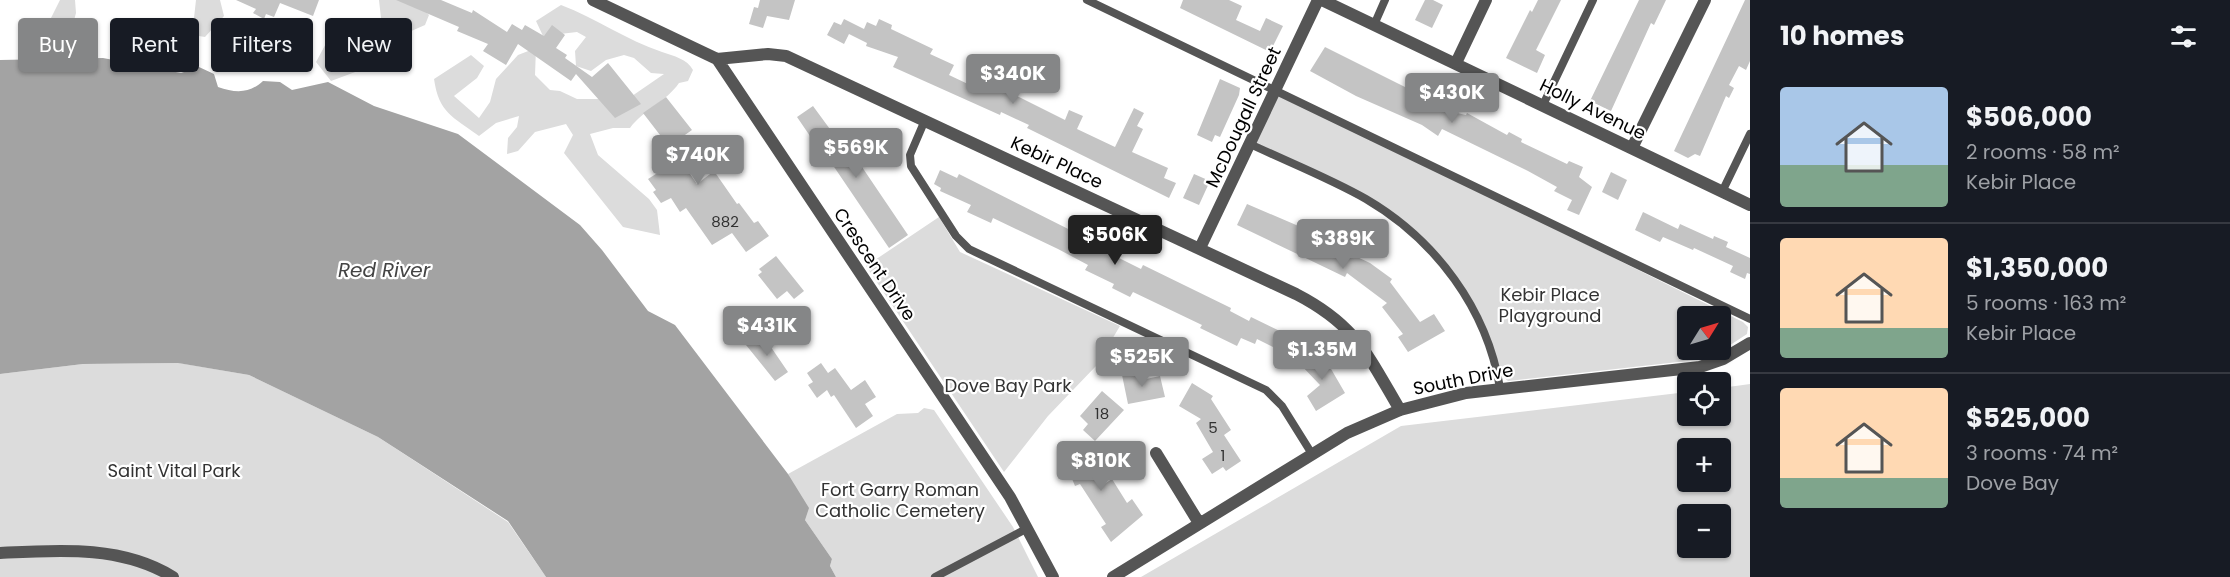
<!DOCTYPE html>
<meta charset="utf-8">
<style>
:root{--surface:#171b24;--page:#20242c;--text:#f1f3f6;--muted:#9ea1a6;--line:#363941;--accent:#858687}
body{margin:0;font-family:Poppins,sans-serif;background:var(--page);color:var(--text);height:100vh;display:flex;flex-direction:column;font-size:22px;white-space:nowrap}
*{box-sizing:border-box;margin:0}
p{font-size:20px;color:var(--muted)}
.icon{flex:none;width:33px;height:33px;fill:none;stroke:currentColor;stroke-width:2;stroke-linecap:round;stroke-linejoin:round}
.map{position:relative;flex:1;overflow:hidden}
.drawer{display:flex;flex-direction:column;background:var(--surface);width:480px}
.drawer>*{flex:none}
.banner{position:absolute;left:18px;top:18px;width:570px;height:54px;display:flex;gap:12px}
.needle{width:39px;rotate:53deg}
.tools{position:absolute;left:1677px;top:306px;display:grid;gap:12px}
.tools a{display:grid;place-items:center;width:54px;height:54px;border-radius:6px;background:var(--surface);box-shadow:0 2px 4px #0004;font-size:30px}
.price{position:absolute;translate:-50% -51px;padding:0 14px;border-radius:6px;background:var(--accent);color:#fff;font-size:20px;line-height:39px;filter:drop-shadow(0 2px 3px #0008)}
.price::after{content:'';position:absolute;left:50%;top:36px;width:18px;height:14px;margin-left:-9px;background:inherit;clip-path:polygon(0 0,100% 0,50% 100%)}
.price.on{background:#222;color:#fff}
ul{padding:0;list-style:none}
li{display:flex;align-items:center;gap:18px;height:150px;padding:0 30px}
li+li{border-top:2px solid var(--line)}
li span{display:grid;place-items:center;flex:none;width:168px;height:120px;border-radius:6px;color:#555}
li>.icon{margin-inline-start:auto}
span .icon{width:72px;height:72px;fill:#fffc;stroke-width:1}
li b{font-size:26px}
h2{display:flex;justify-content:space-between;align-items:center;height:72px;padding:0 30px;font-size:26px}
.pill{padding:0 21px;border-radius:6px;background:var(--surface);box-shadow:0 2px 4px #0004;font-size:21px;line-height:54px}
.pill.on{background:var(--accent);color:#fff}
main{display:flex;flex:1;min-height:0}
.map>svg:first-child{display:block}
.green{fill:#dcdcdc;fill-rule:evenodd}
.water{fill:#a3a3a3}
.building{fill:#c4c4c4}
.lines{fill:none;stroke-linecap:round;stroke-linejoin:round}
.service{stroke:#555;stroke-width:8}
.minor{stroke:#555;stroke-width:12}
.labels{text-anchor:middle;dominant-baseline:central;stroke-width:4.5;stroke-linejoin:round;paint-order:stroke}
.number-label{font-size:15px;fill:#313131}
.street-label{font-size:18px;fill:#000;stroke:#fff}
.park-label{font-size:18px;fill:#333;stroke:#fff}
.water-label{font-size:20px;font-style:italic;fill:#444;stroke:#fff}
</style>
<main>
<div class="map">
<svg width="1750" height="577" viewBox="0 0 1750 577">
<rect width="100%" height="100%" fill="#fff"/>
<path class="green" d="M60,0H75L76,13L73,24L61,26L51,18Z
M196,0H220L224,16L205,37L174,32L161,24L194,18Z
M379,0H415L429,15L425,25L409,32L395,25L377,60L366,68L331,81L316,62L337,23L350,26L381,18Z
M561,5C596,18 626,40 662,52C674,56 687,59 693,70L688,81L679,83C666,102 644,109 630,128H613L590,134L598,155L649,199L657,210L660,235L623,227L564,153L573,135L566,124L535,132L518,151L507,154L508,138L517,127L519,116L496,123L479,136C452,116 439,113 434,79L471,55L484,66L477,78L454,96L479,118L490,102L496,79L518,55L536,48L535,75L550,90L560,91L577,99H617L632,96L664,74L651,73L634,58L624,55L606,60L591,71L576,66L575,51L586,37L577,32L543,36L536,21Z
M1275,90L1743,322L1748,327L1747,334L1718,353L1696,360L1508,381L1497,371L1493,355L1451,273L1385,212L1250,144ZM1688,316H1720V350H1688Z
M939,217L960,252L1120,326L1096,366L1048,416L1004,472L866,266Z
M179,363L249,375L378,437L508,522L546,577H0V374L83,364Z
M1750,384V577H1141L1401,426L1687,392L1688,416H1720L1721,388ZM1688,448H1720V482H1688ZM1720,514V548H1688V514Z
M924,408L934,410L1013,527L1038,577H836L830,566L832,559L805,520L788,474L897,414L918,413Z"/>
<path class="water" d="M103,58L181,73L199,67L214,74L218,87C235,93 249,94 263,81L280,82L292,90L328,82L374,106L458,134L580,225L602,250L648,311L675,325L788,474L809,508L805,520L832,559L830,566L836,577H546L508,521L378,437L249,375L178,363L83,364L0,374V60Z"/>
<path class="building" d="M236,0H319L313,16L280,3L274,17L266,14L264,19L253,13L256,9Z
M396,0H441L472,13L473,10L507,32L512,24L522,30L525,25L544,36L552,25L565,35L556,48L567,55L565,58L592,77L608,63L641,104L615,118L576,74L571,81L518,44L506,65L483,51L488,44L457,31L459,27Z
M760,0H795L789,20L767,16L763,28L749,24L754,7L758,8Z
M1183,0H1229L1242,6L1236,20L1260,31L1266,18L1283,26L1270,52L1180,8Z
M1425,0H1433L1443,5L1432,28L1415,20Z
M1538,0H1561L1536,50L1545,55L1537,73L1506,58L1530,10L1532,12Z
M1639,0H1666L1654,25L1651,23L1611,111L1590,101Z
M1745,0H1750V61L1746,70L1739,66L1729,85L1734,88L1729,98L1726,96L1700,156L1695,154L1688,158L1674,151Z
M844,19L864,29L867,22L876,26L879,19L892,25L891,29L933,49L930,54L954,65L949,75L970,85L973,79L995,90L1005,68L1015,73L1012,80L1019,83L1013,94L1065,120L1069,110L1083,116L1077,129L1115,147L1134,108L1144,113L1137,126L1143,129L1132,152L1168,168L1164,178L1176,183L1169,198L1027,128L1029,125L1001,112L1000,115L893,67L898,57L866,46L867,43L849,34L844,44L827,35L834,22L841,25Z
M1325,47L1457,113L1466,115L1467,113L1507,135L1509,132L1522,139L1521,142L1567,164L1569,161L1583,167L1579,177L1592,187L1579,215L1567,210L1572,200L1554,191L1557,187L1528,171L1442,129L1438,136L1422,125L1356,96L1310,71Z
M1220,79L1240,88L1239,95L1220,137L1215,135L1212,142L1197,135Z
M666,97L692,130L682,137L689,146L677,155L697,184L714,171L737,204L739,203L754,223L758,221L769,236L746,252L732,233L712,245L686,208L680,212L671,198L661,203L653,192L656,190L648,179L670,165L657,147L663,143L660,135L643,113Z
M813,106L835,136L839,133L908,235L889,248L826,155L830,152L816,132L810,136L797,117Z
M940,170L957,178L959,174L1118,254L1117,257L1141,269L1143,265L1231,308L1230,311L1249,321L1251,317L1296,339L1289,355L1257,339L1255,344L1241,338L1237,346L1200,328L1202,325L1133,292L1130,297L1112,288L1114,284L1085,270L1088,265L1058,249L993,218L991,223L967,212L971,205L940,191L941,188L934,184Z
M1611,172L1627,180L1618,200L1602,192Z
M1194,174L1210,181L1199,205L1183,198Z
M1247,204L1338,243L1342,237L1358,245L1353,255L1370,263L1392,279L1390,282L1420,322L1434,314L1445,331L1408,352L1398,337L1403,334L1382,307L1387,303L1347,273L1345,277L1237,225Z
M1643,212L1678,229L1680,224L1713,239L1714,236L1728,242L1726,247L1750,258V274L1747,273L1745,279L1730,272L1733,266L1694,248L1693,250L1663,237L1660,242L1635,230Z
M776,256L804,291L794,299L787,291L777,299L758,275L762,272L759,269Z
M762,334L788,372L775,381L746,345Z
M1313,349L1327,362L1345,393L1316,411L1307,396L1320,385L1299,363Z
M821,363L828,373L835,368L851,390L865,380L876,397L865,404L873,416L856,428L834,395L831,397L827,390L817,398L808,385L813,382L807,373Z
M1145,371L1146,379L1160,376L1165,397L1128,404L1122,375Z
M1192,383L1213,396L1211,399L1231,430L1224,435L1241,461L1226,471L1223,467L1212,474L1202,459L1213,452L1196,423L1201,419L1179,406Z
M1102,391L1124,410L1095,441L1083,430L1088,424L1080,416Z
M1085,442L1103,485L1112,479L1127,503L1132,499L1143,515L1111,542L1101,527L1106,524L1080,484L1075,486L1061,452Z"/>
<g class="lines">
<path class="service" d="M1087,0L1750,319
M1374,25L1385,0
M1543,105L1593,0
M925,120L910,155L911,166L956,236L969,249L1266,390L1282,406L1312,454
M1250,144C1288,162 1329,178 1366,199C1436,240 1487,309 1500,388
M1722,192L1750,134
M935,577L1028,528"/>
<path class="minor" d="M593,0L717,59L1010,497L1053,577
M1322,0L1750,205
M717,59L768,54L786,56L1296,294C1356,325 1367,354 1400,410
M1456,63L1486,0
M1632,148L1705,0
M1200,248L1318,0
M1156,453L1199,523
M0,553C58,550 122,545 173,577
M1113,577L1347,433L1400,410L1466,393L1700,367L1723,359L1750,343"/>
</g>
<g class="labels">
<g class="number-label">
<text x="725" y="221">882</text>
<text x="1102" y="413">18</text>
<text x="1213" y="427">5</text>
<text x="1223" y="455">1</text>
</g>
<g class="street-label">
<text transform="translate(1593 109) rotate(26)">Holly Avenue</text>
<text transform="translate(1243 117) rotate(-65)">McDougall Street</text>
<text transform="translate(1057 162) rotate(25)">Kebir Place</text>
<text transform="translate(875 264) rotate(56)">Crescent Drive</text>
<text transform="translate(1463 379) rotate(-11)">South Drive</text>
</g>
<g class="park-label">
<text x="1550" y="294">Kebir Place<tspan x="1550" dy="21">Playground</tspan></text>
<text x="1008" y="385">Dove Bay Park</text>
<text x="174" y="470">Saint Vital Park</text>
<text x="900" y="489">Fort Garry Roman<tspan x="900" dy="21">Catholic Cemetery</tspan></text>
</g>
<g class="water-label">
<text x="384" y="270">Red River</text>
</g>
</g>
</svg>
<div class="tools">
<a><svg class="needle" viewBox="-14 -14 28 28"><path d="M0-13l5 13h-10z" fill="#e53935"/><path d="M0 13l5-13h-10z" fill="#9ea1a6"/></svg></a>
<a><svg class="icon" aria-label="locate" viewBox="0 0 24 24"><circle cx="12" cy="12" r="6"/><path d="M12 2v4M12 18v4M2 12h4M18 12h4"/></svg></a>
<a>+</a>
<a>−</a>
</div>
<b class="price" style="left:1013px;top:105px">$340K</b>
<b class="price" style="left:1452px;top:124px">$430K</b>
<b class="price" style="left:856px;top:179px">$569K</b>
<b class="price" style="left:698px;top:186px">$740K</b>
<b class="price on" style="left:1115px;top:266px">$506K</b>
<b class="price" style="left:1343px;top:270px">$389K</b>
<b class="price" style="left:767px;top:357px">$431K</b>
<b class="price" style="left:1322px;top:381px">$1.35M</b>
<b class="price" style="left:1142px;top:388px">$525K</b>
<b class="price" style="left:1101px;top:492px">$810K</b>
<div class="banner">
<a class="pill on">Buy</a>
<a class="pill">Rent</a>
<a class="pill">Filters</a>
<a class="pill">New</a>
</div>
</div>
<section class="drawer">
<h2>10 homes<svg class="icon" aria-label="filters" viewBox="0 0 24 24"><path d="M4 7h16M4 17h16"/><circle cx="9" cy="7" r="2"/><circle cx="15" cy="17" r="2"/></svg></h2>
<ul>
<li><span style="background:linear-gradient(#a9c7e8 65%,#7fa58c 0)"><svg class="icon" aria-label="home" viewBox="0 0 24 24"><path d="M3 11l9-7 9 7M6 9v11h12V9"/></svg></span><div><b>$506,000</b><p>2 rooms · 58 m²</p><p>Kebir Place</p></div></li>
<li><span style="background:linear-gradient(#ffd9b3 75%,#7fa58c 0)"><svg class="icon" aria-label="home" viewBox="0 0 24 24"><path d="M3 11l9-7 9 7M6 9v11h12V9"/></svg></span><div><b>$1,350,000</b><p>5 rooms · 163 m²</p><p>Kebir Place</p></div></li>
<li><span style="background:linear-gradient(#ffd9b3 75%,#7fa58c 0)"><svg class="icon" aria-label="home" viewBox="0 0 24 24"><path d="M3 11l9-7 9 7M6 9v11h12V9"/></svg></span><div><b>$525,000</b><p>3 rooms · 74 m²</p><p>Dove Bay</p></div></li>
</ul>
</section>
</main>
